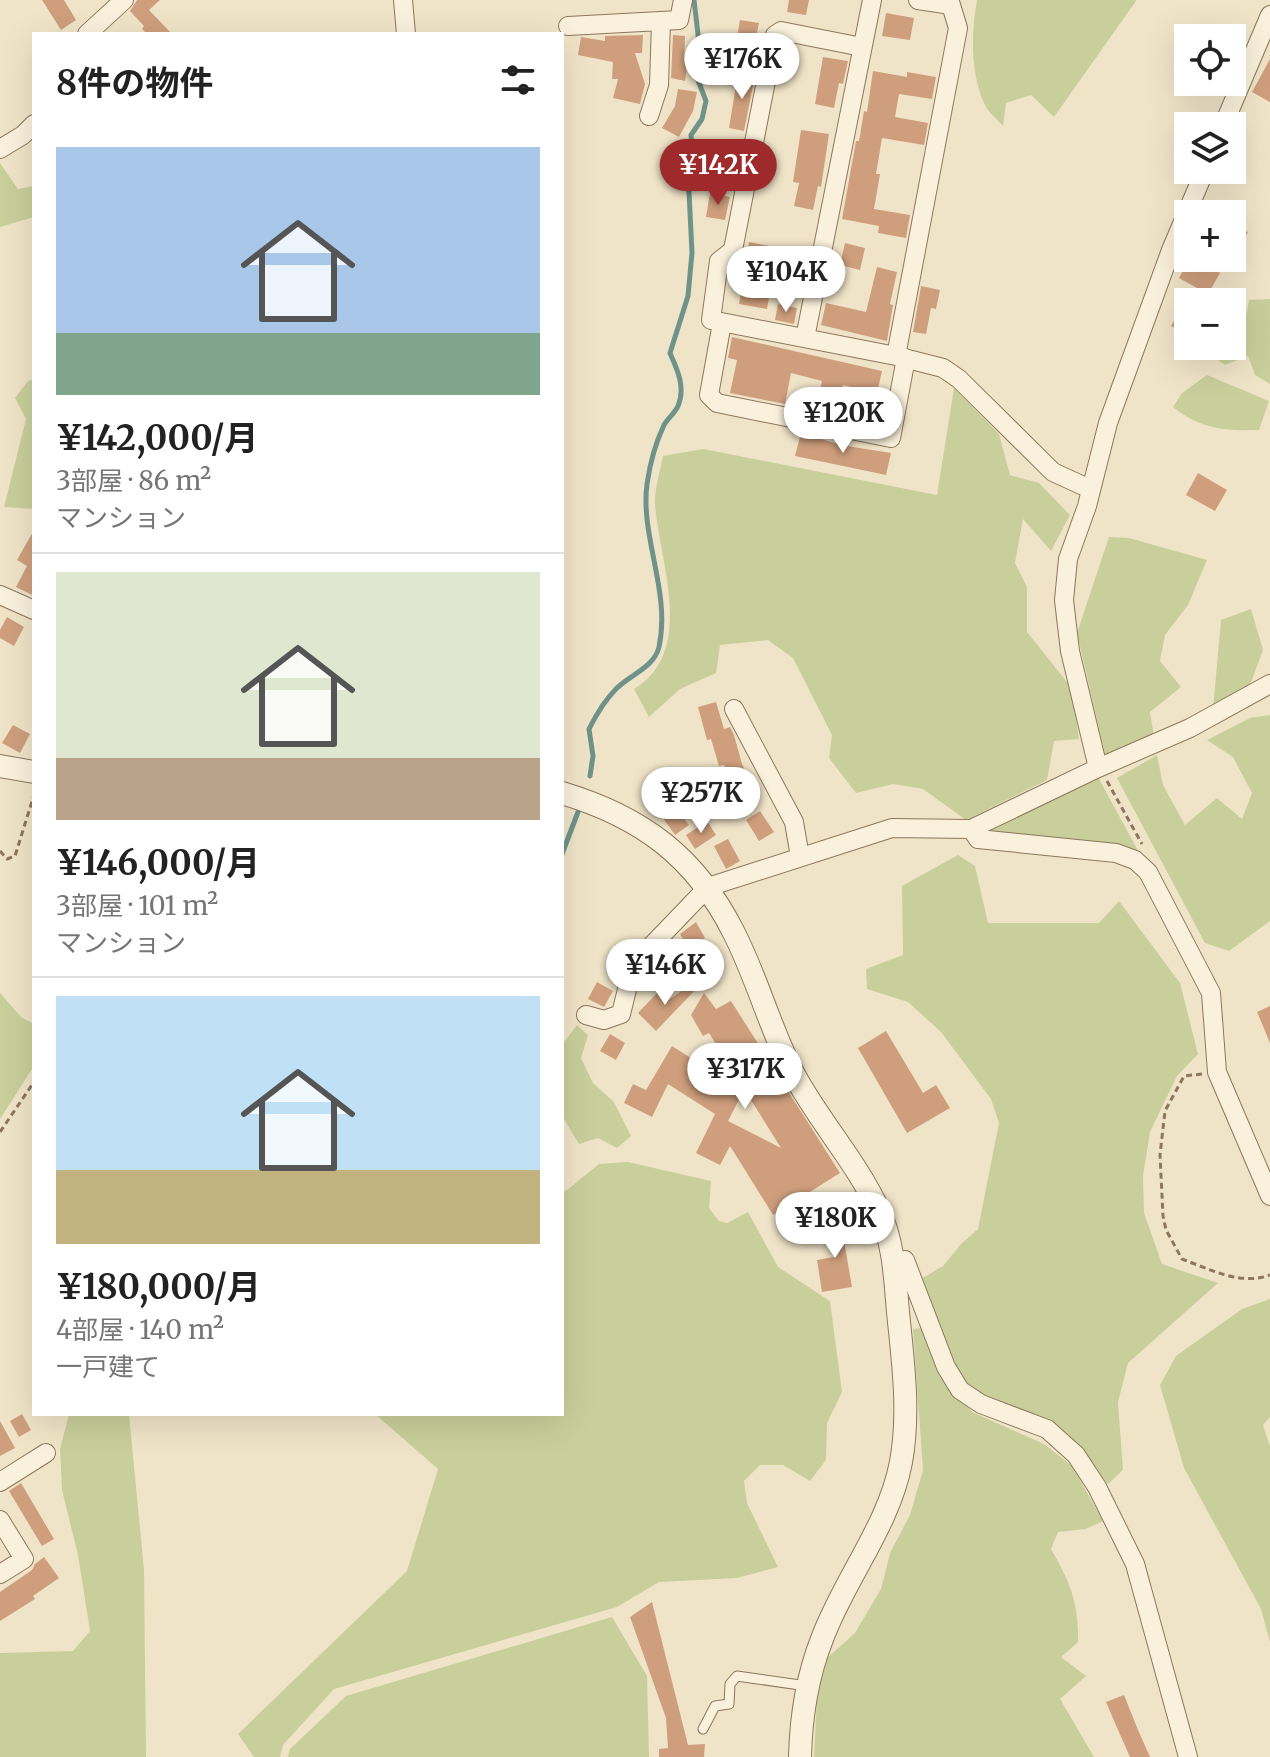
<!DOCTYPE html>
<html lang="ja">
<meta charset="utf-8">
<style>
:root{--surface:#fff;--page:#f6f6f6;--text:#222;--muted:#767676;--line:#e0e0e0;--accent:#9e2a2b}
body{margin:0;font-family:Merriweather,"Noto Sans JP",serif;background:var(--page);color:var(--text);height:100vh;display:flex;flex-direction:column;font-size:30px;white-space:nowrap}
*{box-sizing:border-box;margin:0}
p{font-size:26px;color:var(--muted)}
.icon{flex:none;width:44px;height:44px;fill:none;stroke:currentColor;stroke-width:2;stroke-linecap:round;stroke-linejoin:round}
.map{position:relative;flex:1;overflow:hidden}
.panel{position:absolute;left:32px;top:32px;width:532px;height:1384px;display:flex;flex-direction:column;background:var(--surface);border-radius:0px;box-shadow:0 8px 32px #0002}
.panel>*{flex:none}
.controls{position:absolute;left:1174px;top:24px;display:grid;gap:16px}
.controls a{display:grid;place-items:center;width:72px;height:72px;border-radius:0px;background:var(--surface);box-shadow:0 8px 32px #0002;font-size:40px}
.price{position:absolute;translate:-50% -68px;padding:0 18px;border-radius:28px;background:#fff;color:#222;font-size:26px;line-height:52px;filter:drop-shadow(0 2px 4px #0008)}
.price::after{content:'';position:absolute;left:50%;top:48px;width:24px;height:18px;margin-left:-12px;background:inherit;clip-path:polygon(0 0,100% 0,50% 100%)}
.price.selected{background:var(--accent);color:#fff}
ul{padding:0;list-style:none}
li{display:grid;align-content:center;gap:16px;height:424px;padding:0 24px}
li+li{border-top:2px solid var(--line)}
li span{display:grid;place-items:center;height:248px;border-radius:0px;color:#555}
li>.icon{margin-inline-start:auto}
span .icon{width:144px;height:144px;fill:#fffc;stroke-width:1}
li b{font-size:34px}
h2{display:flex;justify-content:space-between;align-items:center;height:96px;padding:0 24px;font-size:34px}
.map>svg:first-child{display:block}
.green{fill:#c9cf9b}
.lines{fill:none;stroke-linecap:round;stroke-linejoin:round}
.stream{stroke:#6f938a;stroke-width:5}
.building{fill:#cf9f7d}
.service-casing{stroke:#8d765c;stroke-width:11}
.minor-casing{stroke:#8d765c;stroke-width:20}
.tertiary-casing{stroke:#8d765c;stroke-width:24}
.path{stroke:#8d765c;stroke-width:3;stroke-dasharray:6 4;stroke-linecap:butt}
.service{stroke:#faf1dc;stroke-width:9}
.minor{stroke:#faf1dc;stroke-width:18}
.tertiary{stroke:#faf1dc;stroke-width:22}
</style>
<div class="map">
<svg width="1270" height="1757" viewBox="0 0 1270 1757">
<rect width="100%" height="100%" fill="#f0e4c8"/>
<path class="green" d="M977,0H1135L1136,1L1054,117L1031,95L1006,103L1003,126C998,120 990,114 986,107C970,77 971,32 977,0Z
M0,163L18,189L34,186V217L0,227Z
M1270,299V384L1255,375L1248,356L1225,365L1215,358L1219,346H1232V326L1246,317L1249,300Z
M1207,375L1269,401L1259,430C1225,431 1200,429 1173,407L1182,393Z
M34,379V509L4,507L26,419L15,398L28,381Z
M954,388L999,434L1010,475L1039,483L1070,515L1051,551L1023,519L1015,563L1027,587V632L1071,687L1079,739L1054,741L1047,780L966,820L923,789L893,784L856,793L829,758L832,735L793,658L768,640L720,645L716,673L680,689L649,717L634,689C696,651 660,564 655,505C654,490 660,472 663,456L703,449L937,495Z
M1109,537L1129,538L1207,560L1188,605L1165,635L1160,661L1181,687L1150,712L1154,736L1106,759L1077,633Z
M1251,609L1263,650L1250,685L1213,709L1221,620Z
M1270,715V921L1229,951L1205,943L1117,778L1157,755L1163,785L1185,825L1217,798L1242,819L1252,793L1233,757L1207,740L1250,718Z
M1098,777L1141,856L1110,843L995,836L990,827Z
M958,855L975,866L988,923H1099L1119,901L1180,983L1198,1054L1177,1076L1150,1132L1143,1176L1144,1213L1162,1264L1218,1283L1128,1363L1118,1402L1123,1470L1108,1484L1081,1452L966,1390L949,1363L921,1279L943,1266L961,1244L978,1229L999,1123L991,1099L941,1032L908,1002L867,989L866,969L903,955L902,886Z
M0,993L21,1017L34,1024V1066L0,1119Z
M577,1025L588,1035L581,1058L593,1083L614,1102L631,1136L617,1148L598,1138L579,1144L562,1116V1045Z
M628,1162L711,1181L709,1208L719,1221L727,1223L748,1212L778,1267L830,1301L842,1392L827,1423L826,1460L810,1481L783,1465H760L744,1481L747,1503L778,1567L737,1578L659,1582L617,1607L334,1689L283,1745L280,1757H254L238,1734L407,1571L438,1469L375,1414H562V1191L567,1190L599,1164Z
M1270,1299V1417L1263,1425L1270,1446V1642L1261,1609L1184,1468L1160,1385L1176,1356L1242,1309Z
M925,1328L948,1381L972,1412L1044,1444L1072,1466L1103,1521L1086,1529L1058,1532L1051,1549C1070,1582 1079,1603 1078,1642L1061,1657L1086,1676L1060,1699L1094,1757H814L817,1696L828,1657L855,1633L881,1589L890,1553L910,1515L923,1470L913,1329Z
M69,1414H129L144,1570L146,1757H0V1653L73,1651L90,1631L78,1555L62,1490L60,1449Z
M612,1617L647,1676L649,1757H288L290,1749L346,1696Z"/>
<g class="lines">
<path class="stream" d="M590,776L593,756L589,729C596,715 605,700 616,689C629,675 654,668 659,647C671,592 640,537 647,484C650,463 655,444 664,425C668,418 675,413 678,406C686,387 677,369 670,353L688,296L692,253L689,192L684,175L692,148L691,135L702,119L706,101L696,75L701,60L694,0
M562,854L578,812"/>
</g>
<path class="building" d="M42,0H64L76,20L61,30Z
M137,0H160L149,10L172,34H147L142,29L144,26L130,11Z
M789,0H809L806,15L787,12Z
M886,13L914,18L910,40L882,36Z
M740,20L759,23L755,42L737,38Z
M643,35L642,53H635L645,84L640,104L613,98L618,79H612L613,62L578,55L581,37L605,41V36Z
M673,35L685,36L684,62H688L685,81L671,78Z
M823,57L848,61L843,84L839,83L834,108L815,104Z
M1270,59V102L1252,92Z
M873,71L907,77V72L936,77L932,99L899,94L895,117L928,123L924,145L882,138L876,174H880L874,209L910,215L906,238L878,233L879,226L842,219L856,141H859L864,111L867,112Z
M738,73L755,76L744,131L729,128Z
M678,89L697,92L693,111L679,137L662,128L675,106Z
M801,130L829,134L821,187L818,186L813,210L794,206L799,183L793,182Z
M710,193L730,197L725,220L706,217Z
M1232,223L1248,232L1232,260Z
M749,242L804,253L800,272L774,267L767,309L739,304Z
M845,243L865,248L860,270L840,265Z
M1190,258L1220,273L1208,294L1179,278Z
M877,267L897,272L890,304L893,305L887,341L821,325L826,303L866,312Z
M921,286L940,290L936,309L931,308L926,334L913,332Z
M1188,295V336L1171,326Z
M778,304L797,308L794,324L775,320Z
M732,337L882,371L877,393L843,385L836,415L816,411L822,381L791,373L785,404L730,393L737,360L728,358Z
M869,401L885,405L881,424L865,420Z
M801,433L841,445L891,453L886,475L795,456Z
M1198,473L1227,490L1215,511L1186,495Z
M34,530V596L16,587L27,566L17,560Z
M7,617L24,627L14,646L0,638V630Z
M716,702L724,729L730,727L734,735L742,764L750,780L735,788L724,765L719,766L711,739L707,740L698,707Z
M13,725L30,734L20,753L2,743Z
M739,788L753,810L739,818L725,797Z
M674,805L689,825L675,835L660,814Z
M760,811L774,832L759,841L746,820Z
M707,821L716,835L695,849L686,835Z
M728,839L740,861L726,869L714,846Z
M696,922L705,938L688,948L680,934Z
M696,981L700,985L656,1031L638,1013L658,992L667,1001Z
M597,982L613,991L604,1007L588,999Z
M704,993L716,1009L731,1001L840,1173L773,1215L730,1146L720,1165L696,1153L715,1114L668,1084L652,1117L624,1103L633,1084L646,1090L672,1046L694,1060L691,1063L742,1094L728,1121L781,1148L709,1033L703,1036L691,1015Z
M1270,1006V1043L1257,1012Z
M886,1031L923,1093L936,1085L950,1108L907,1133L858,1048Z
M610,1034L625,1043L616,1060L600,1051Z
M839,1212L852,1287L822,1292L817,1260L834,1257L827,1214Z
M22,1414L31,1430L19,1437L10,1421Z
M0,1421L15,1448L0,1456Z
M21,1483L54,1539L42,1546L9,1491Z
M44,1557L59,1578L33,1596L35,1599L0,1621V1592L32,1570L35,1564Z
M652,1602L688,1745L705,1744L704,1757H659V1749L668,1748L666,1718L630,1617Z
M1124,1695L1138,1730L1150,1757H1130L1118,1730L1106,1702Z"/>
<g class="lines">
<g class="service-casing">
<path id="service" d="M703,1729L715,1706L729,1704L730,1684L737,1676L807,1686"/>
</g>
<g class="minor-casing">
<path id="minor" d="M403,0L406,34
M568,26L679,20L683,0
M87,34L124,0
M862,47L781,31L775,35L733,250L719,261L711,320L896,356L943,368L959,379L1053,472L1090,489
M649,116L659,85L661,21
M1223,126L1270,15
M0,149L23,135L34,124
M722,323L709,395L717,403L891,438L906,358
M805,338L872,0
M896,356L958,28L951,5L918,0
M0,595L34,610
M734,709L794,822L800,857
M1098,768L1070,651L1064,600L1068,559L1087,506L1108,423L1171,250L1205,170
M971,829L978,839L1116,853L1135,860L1148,872L1211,993L1217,1072L1270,1196
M586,1015L604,1020L621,1014L633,965L708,887L892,828L971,829L1098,768L1190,728L1270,684
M894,1262L905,1260L946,1367L960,1390L981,1404L1047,1429L1076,1455L1097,1487L1135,1564L1188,1757
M0,1482L46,1453
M0,1520L24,1559L0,1574"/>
</g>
<g class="tertiary-casing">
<path id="tertiary" d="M0,766L34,772
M562,793C642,817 696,857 734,933C756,976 769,1024 790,1067C815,1117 856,1160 879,1211C894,1243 895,1278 898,1312C903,1362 910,1413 901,1462C889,1526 844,1579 822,1639C807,1677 801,1716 800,1757"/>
</g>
<path class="path" d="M1107,781L1142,844
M0,851L7,859L15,856L34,795
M1202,1074L1184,1076L1165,1111L1160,1155L1163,1216L1166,1230L1182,1259C1209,1269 1241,1286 1270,1275
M0,1132L34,1082"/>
<use href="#service" class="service"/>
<use href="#minor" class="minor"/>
<use href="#tertiary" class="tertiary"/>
</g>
</svg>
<div class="controls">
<a><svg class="icon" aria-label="locate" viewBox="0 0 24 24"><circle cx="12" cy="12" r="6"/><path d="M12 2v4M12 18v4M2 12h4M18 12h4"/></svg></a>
<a><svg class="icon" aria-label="layers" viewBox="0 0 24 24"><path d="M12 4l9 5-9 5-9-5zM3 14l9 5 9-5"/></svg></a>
<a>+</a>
<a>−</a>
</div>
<b class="price" style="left:742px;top:101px">¥176K</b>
<b class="price selected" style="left:718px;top:207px">¥142K</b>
<b class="price" style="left:786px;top:314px">¥104K</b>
<b class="price" style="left:843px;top:455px">¥120K</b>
<b class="price" style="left:701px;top:835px">¥257K</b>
<b class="price" style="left:665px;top:1007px">¥146K</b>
<b class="price" style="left:745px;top:1111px">¥317K</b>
<b class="price" style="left:835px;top:1260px">¥180K</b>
<section class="panel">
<h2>8件の物件<svg class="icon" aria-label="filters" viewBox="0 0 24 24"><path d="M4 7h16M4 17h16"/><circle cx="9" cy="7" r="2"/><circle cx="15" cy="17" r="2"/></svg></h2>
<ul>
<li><span style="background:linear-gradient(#a9c7e8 75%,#7fa58c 0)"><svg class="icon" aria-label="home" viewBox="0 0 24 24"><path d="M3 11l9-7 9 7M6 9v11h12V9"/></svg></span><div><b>¥142,000/月</b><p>3部屋 · 86 m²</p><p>マンション</p></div></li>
<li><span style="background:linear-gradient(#dfe7d0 75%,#b9a48a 0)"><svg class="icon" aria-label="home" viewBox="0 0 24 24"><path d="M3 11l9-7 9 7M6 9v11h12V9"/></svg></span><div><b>¥146,000/月</b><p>3部屋 · 101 m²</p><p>マンション</p></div></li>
<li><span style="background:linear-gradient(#bfe0f5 70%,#c2b280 0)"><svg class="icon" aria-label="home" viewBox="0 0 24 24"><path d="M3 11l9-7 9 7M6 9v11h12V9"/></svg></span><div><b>¥180,000/月</b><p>4部屋 · 140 m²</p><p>一戸建て</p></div></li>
</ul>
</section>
</div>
